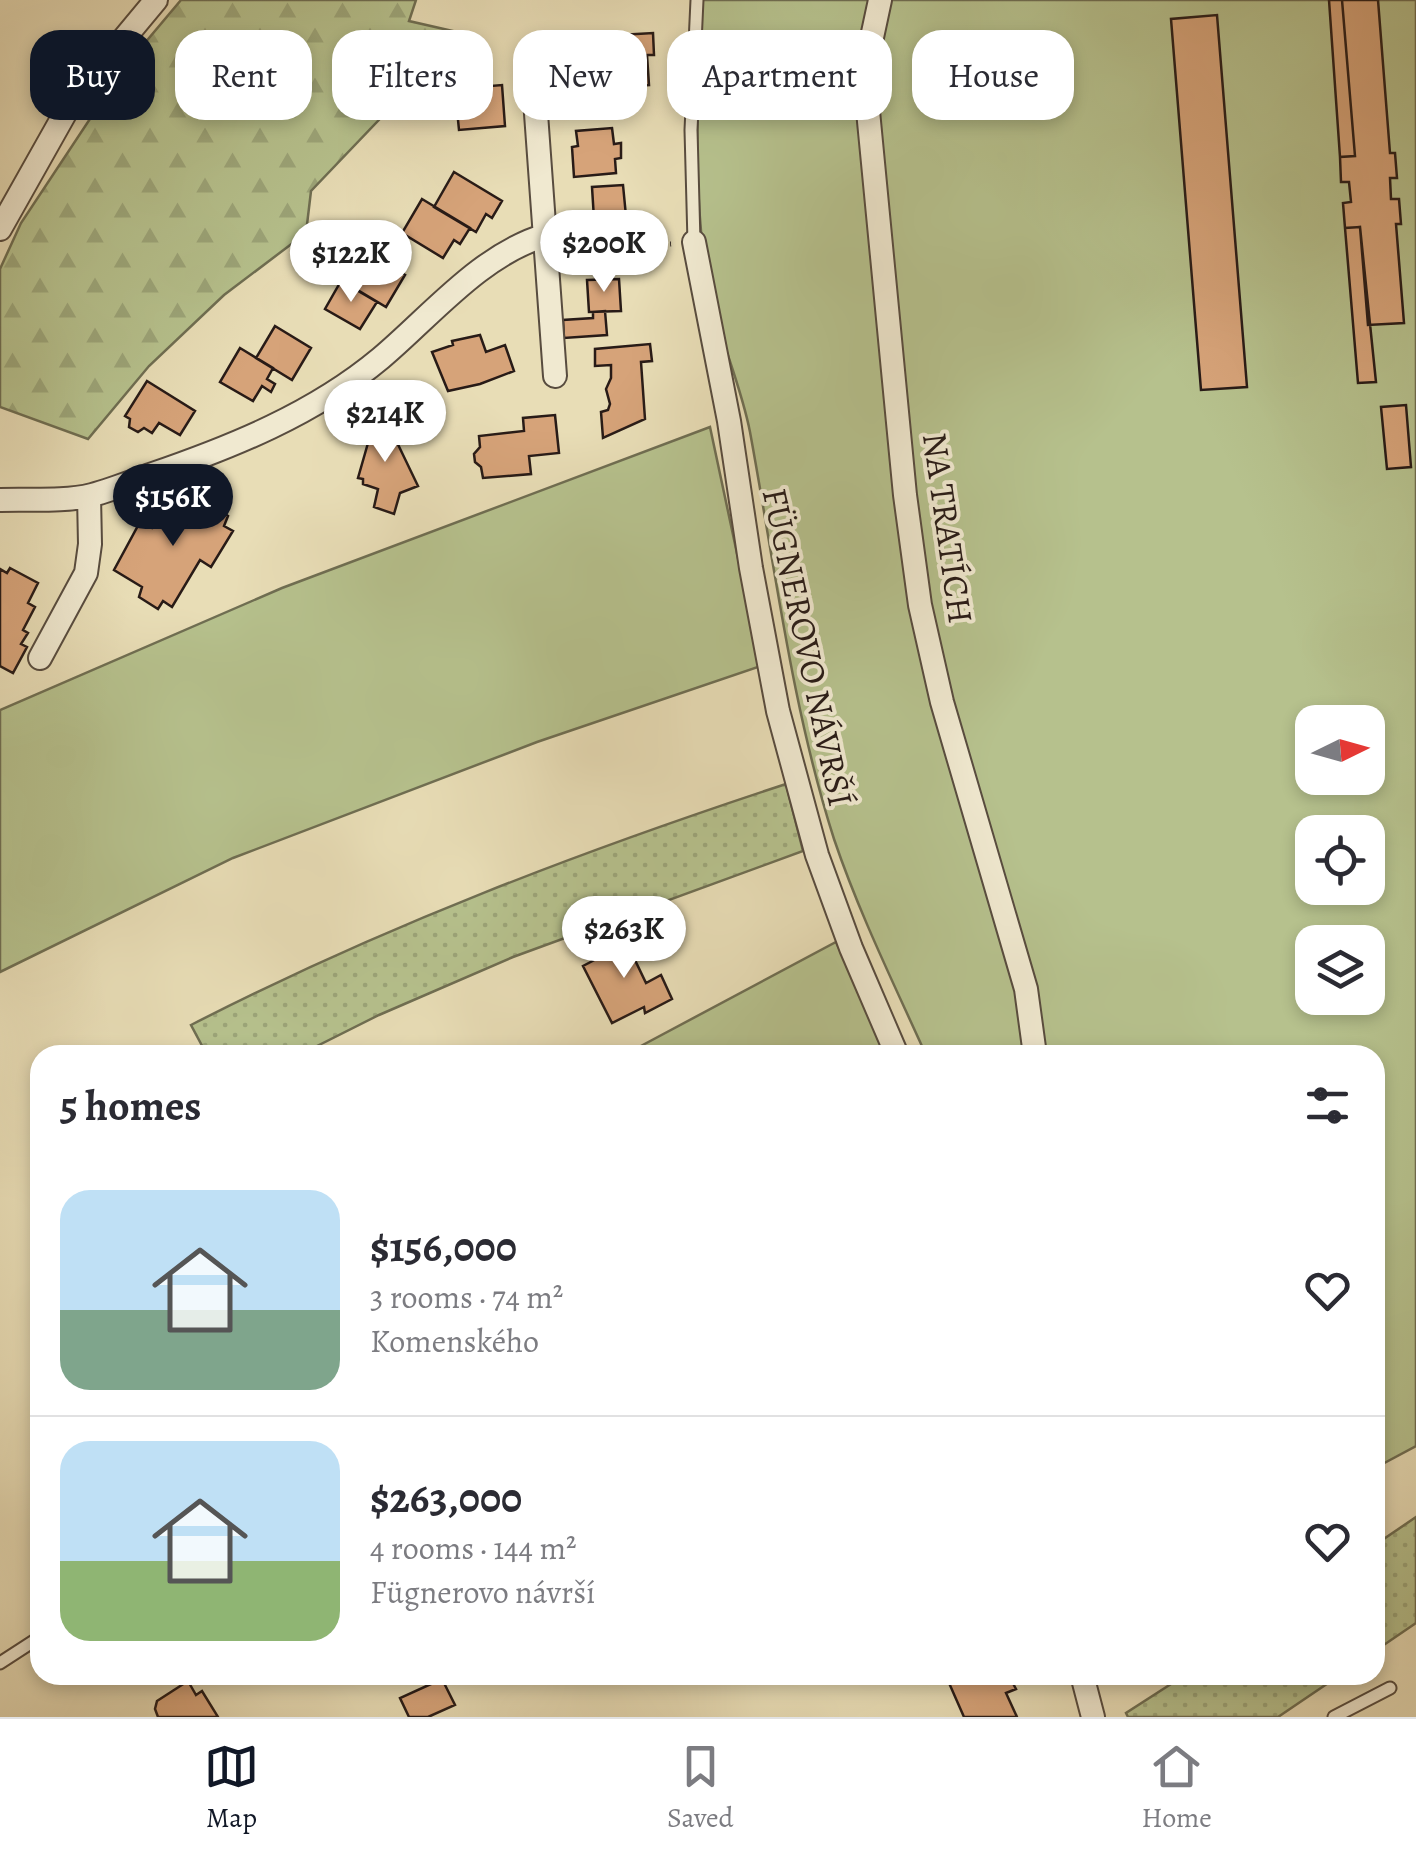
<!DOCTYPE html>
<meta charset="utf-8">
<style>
:root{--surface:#fff;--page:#f2f2f3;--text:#2b2b33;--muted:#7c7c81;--line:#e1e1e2;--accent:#111827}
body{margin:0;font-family:Alegreya,serif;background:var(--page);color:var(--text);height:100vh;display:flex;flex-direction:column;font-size:38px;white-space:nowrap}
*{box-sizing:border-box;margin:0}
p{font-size:32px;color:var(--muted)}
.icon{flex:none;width:55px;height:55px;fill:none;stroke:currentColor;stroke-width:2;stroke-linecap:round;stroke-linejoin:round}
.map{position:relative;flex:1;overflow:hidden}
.details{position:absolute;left:30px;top:1045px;width:1355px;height:640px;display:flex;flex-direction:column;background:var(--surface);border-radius:30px;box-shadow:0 5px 15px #0003}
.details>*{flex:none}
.hud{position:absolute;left:30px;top:30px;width:1358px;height:90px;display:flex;gap:20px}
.needle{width:65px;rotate:85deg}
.tools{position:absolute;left:1295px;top:705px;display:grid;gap:20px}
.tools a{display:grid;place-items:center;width:90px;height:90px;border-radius:20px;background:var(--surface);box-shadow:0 5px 15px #0003;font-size:50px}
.price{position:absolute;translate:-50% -85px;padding:0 22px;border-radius:35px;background:#fff;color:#222;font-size:32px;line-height:65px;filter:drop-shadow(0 2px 5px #0008)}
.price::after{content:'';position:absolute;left:50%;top:60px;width:30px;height:22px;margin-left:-15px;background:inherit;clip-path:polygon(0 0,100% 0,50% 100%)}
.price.active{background:var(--accent);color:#fff}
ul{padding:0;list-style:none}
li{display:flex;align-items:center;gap:30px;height:250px;padding:0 30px}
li+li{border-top:2px solid var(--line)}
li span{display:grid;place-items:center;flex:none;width:280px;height:200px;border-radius:30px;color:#555}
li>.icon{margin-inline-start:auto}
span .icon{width:120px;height:120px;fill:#fffc;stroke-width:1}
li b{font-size:42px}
h2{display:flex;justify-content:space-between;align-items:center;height:120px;padding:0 30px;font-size:42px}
.tag{padding:0 35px;border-radius:30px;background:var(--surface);box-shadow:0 5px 15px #0003;font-size:35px;line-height:90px}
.tag.active{background:var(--accent);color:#fff}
.tab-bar{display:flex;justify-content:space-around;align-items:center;height:140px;border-top:2px solid var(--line);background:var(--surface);font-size:28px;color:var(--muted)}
.tab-bar a{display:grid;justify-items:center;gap:5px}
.tab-bar .active{color:var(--accent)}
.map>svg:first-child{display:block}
.grass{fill:#b6c18d;stroke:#6f6e52;stroke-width:2.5;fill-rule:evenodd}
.forest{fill:url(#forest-firs);stroke:#6f6e52;stroke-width:2.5}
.garden{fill:url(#garden-dots);stroke:#6f6e52;stroke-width:2.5}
.building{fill:#d6a379;stroke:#281b17;stroke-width:2.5}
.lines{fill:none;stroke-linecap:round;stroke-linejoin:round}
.service-casing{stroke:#584c3f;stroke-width:15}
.minor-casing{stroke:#584c3f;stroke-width:26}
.path{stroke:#281b17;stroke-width:5;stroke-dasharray:2.5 5;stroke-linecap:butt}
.service{stroke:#f0e9d0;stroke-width:11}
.minor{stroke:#f0e9d0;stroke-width:22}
.labels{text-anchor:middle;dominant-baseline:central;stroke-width:8;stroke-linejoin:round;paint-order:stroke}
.street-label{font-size:35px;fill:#281b17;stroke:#f0e9d0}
</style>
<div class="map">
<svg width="1416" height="1717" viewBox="0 0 1416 1717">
<defs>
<pattern id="forest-firs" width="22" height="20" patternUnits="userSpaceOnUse" patternTransform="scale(2.5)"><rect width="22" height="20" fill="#b6c18d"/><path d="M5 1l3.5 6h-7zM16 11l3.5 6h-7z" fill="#9ca579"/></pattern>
<pattern id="garden-dots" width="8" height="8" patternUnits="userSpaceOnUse" patternTransform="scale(2.5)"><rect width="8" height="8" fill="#b6c18d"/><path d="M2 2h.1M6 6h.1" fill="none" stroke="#9ca579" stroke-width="1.8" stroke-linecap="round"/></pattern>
</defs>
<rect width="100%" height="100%" fill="#e8ddb6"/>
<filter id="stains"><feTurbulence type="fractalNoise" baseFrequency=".002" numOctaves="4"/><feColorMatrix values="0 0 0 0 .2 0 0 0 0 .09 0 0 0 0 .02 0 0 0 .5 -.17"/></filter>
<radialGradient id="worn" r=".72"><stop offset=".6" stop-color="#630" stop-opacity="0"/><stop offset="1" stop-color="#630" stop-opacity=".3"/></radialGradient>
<path class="grass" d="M701,0H1416V1446L1375,1468V1055H926C894,984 859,913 834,839C792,708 775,567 750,432C740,380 716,332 707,279C692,188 698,92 701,0ZM1312,722H1368V778H1312ZM1312,832H1368V888H1312ZM1312,942H1368V998H1312Z
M710,427L761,666L537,742L233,858L0,972V710L282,588Z
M836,942L889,1055H624Z"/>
<path class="forest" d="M181,0H416L409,21L466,34L468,50L398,100L311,191L306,233L224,295L149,366L88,439L0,407V269L21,223L123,69Z"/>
<path class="garden" d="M786,784L803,851L513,957L379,1015L299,1055H207L191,1025C382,927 582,851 786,784Z
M1416,1517V1623L1375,1651V1545Z
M1185,1675H1340L1278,1717H1128L1126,1713Z"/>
<path class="building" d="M1329,0H1342L1355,156L1340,157Z
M1342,0H1378L1390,153H1395L1397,178H1390L1391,199H1399L1401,224H1396L1404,323L1368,325L1360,227L1345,228L1343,203L1351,202L1349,182H1341L1340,157L1355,156Z
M1217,15L1247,387L1201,390L1171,19Z
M653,33L654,55H647L649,85L589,89L587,51L620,49V35Z
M502,85L505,126L459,130L455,89Z
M612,128L614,144L621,143V158L615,159L616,173L574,177L572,147L578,146L576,131Z
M454,172L502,201L492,218L486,214L476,232L434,207Z
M623,185L626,216L594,219L592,187Z
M422,199L470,228L460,244L454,240L443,258L402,233Z
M1360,227L1376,382L1358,383L1345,228Z
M369,254L405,275L386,307L351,286Z
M619,279L621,311L589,312L587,280Z
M341,281L377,302L360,329L325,309Z
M605,311L607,335L564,338L563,320L593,318V312Z
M275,326L311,348L292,380L256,358Z
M480,335L486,352L505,345L514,371L480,384L448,391L432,352L453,345L452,341Z
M650,344L652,361L641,362L645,419L603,438L601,412L608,410L610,404L606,389L611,378V365L595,366V349Z
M240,348L273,368L267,379L275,384L271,392L262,386L253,401L220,382Z
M147,381L195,411L180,435L159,423L152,433L144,428L138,432L129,427L130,419L125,416Z
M1406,405L1411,467L1387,469L1381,407Z
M380,407L418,486L400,493L394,514L374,507L378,489L363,484V479L358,478L368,443L376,438L366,414Z
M555,415L559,453L529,456L531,474L483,478L481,467L475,462L474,454L480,447L479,436L524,431L523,418Z
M177,492L205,509L209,504L228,516L224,526L233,531L211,567L200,560L172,607L163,601L158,609L139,597L142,587L114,570L140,522L152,528Z
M10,568L38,583L28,603L35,607L23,630L28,633L21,644L27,647L13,673L0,666V569L7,573Z
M620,933L637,957L635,960L646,983L661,975L672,999L645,1013L644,1007L612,1023L583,966L602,956L598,946Z
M967,1675H998L1001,1680L1009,1676L1016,1689L1006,1693L1017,1717H964L949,1683Z
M442,1679L455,1705L428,1717H409L400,1698Z
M188,1681L196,1695L202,1691L218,1717H158L155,1709L157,1701Z"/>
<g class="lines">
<g class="service-casing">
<path id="service" d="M694,242L691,130L697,0
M0,1663L40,1637
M1334,1717L1390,1688"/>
</g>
<g class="minor-casing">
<path id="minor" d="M880,0L871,42L868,111L905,495L920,605L942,702L1026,989L1035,1055
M534,86L555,376
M0,229L72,101L156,0
M694,242L729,421L751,568L778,711L817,855L851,948L897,1055
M0,500C29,499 64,502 92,495C111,490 131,482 150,475C232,447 314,414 381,358C432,315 480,255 546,235
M40,658L86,573L90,544L89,496
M1082,1675L1093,1717"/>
</g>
<path class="path" d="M573,252L671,244"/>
<use href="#service" class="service"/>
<use href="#minor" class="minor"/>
</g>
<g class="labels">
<g class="street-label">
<text transform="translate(948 528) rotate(82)">NA TRATÍCH</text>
<text transform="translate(808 647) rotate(78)">FÜGNEROVO NÁVRŠÍ</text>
</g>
</g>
<rect width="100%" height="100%" filter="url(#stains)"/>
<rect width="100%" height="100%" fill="url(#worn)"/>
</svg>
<div class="tools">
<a><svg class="needle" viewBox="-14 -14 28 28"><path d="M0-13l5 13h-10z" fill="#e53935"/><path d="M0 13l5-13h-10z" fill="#7c7c81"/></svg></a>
<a><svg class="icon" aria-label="locate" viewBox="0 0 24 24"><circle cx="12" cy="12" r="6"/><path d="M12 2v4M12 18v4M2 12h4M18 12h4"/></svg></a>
<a><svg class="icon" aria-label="layers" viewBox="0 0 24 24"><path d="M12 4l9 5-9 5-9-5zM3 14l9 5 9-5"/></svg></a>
</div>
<b class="price" style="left:604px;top:295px">$200K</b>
<b class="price" style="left:351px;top:305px">$122K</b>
<b class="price" style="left:385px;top:465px">$214K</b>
<b class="price active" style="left:173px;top:549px">$156K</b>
<b class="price" style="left:624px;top:981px">$263K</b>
<div class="hud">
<a class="tag active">Buy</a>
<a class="tag">Rent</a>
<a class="tag">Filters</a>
<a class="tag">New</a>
<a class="tag">Apartment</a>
<a class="tag">House</a>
</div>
<section class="details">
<h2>5 homes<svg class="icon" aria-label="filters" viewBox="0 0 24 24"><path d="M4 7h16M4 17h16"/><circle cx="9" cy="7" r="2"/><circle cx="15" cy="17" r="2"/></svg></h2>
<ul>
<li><span style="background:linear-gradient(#bfe0f5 60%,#7fa58c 0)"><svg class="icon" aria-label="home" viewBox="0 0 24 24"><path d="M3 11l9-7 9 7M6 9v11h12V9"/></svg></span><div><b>$156,000</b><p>3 rooms · 74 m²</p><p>Komenského</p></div><svg class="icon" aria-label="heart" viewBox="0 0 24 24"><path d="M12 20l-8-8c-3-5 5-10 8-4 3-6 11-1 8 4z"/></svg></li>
<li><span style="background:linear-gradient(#bfe0f5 60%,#8fb573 0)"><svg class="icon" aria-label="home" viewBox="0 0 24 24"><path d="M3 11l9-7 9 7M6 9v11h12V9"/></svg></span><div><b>$263,000</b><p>4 rooms · 144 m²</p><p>Fügnerovo návrší</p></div><svg class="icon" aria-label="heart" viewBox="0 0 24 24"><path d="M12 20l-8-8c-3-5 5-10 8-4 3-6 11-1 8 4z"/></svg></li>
</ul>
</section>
</div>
<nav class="tab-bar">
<a class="active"><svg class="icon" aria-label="map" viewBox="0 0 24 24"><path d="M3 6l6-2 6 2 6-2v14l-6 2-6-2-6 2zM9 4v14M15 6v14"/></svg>Map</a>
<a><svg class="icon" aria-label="saved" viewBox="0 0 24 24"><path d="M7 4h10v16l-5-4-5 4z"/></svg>Saved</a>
<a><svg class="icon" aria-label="home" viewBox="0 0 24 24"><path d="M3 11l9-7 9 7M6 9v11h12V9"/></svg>Home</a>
</nav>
